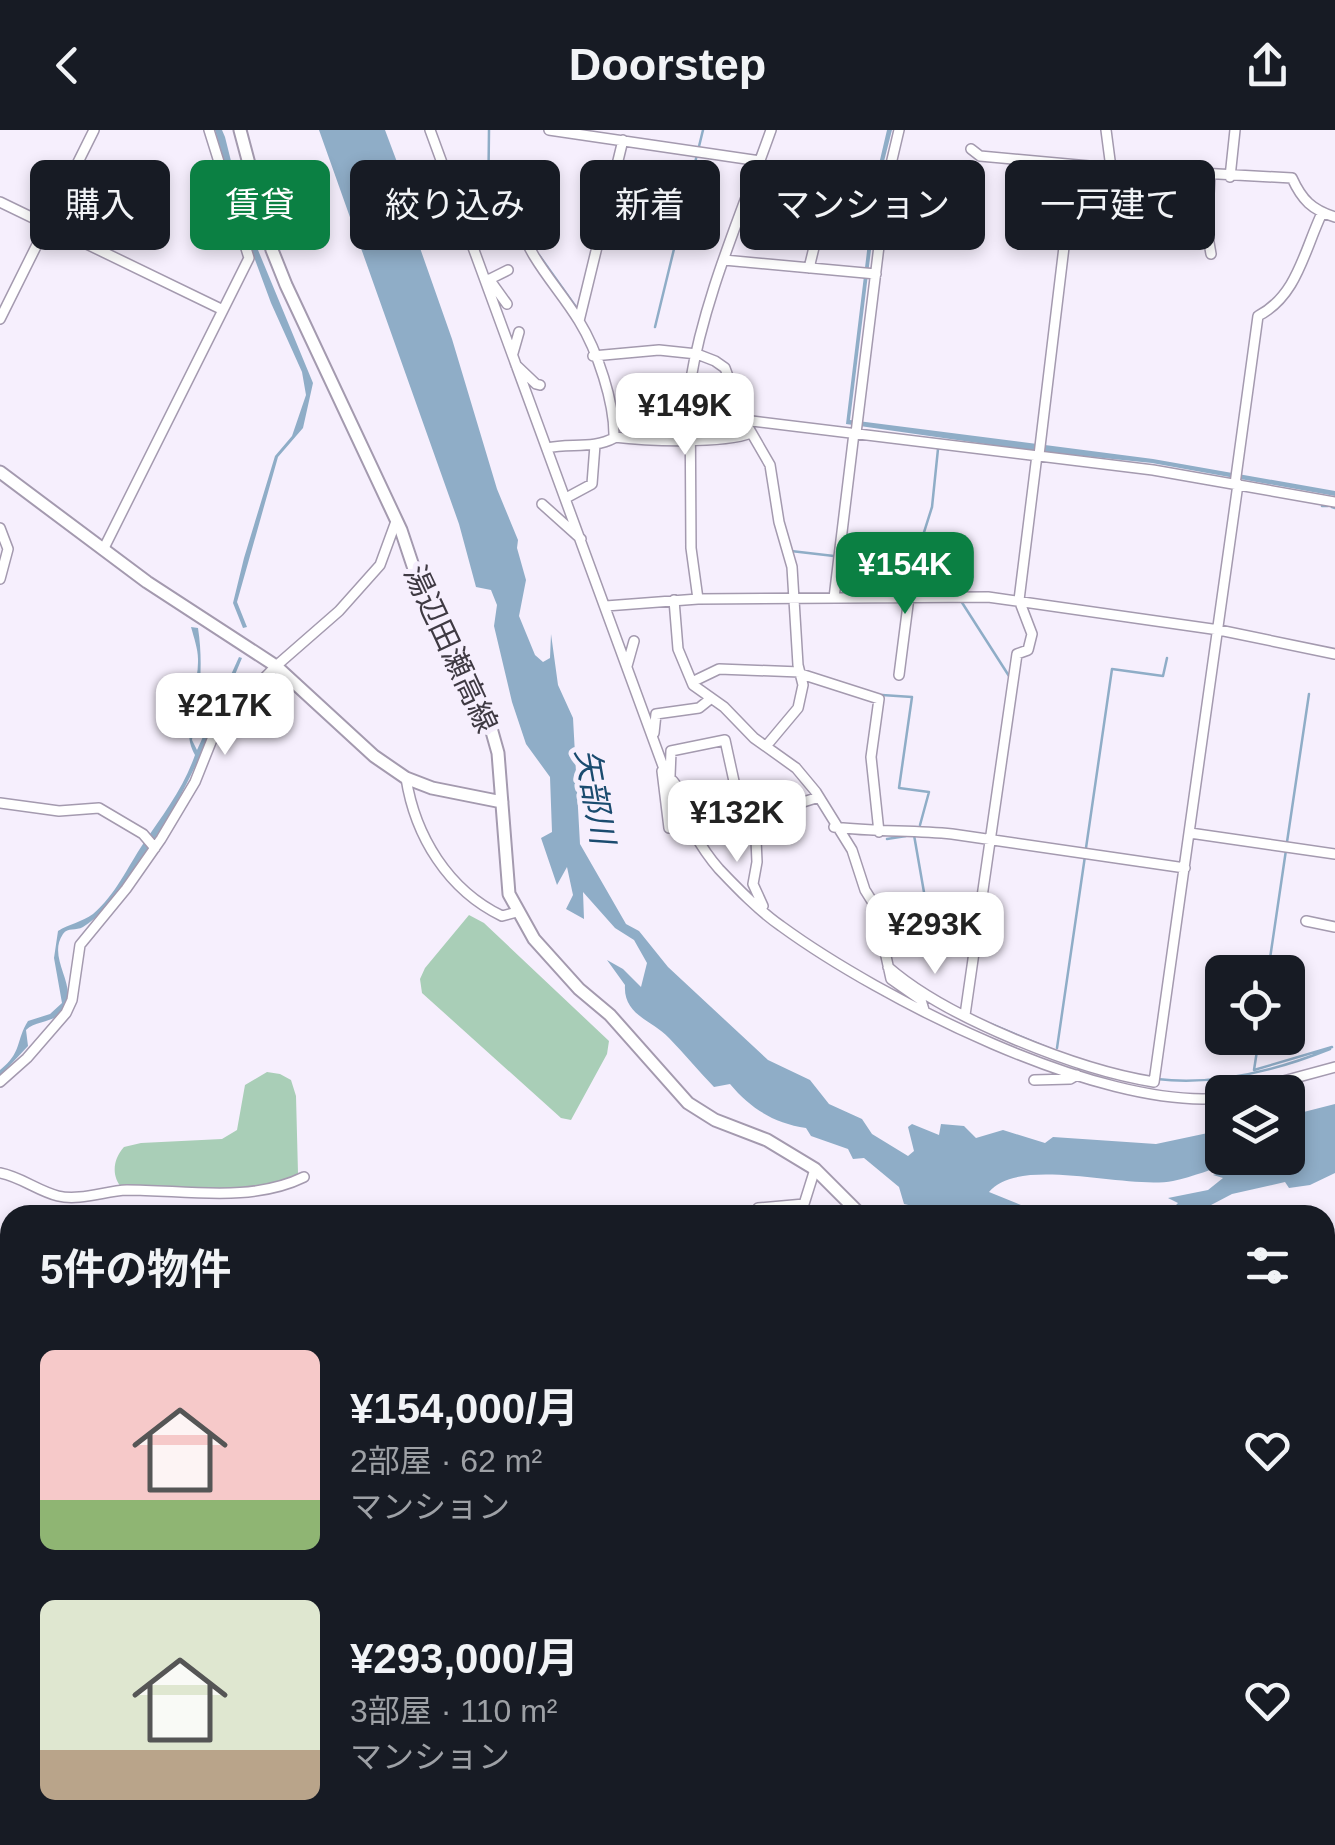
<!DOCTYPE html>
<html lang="ja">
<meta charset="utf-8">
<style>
:root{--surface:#171b24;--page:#242831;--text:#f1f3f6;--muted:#9ea1a6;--accent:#0b8043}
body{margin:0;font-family:Helvetica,"Noto Sans JP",sans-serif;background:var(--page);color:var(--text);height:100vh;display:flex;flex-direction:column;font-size:38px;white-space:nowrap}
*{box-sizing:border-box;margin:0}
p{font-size:32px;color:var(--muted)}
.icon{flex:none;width:55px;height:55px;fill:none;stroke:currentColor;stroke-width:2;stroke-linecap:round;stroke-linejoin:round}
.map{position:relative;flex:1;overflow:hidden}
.side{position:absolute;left:0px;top:1075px;width:1335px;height:640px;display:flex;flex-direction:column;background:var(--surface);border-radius:30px 30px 0 0;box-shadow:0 5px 15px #0003}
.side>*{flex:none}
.banner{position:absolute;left:30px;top:30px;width:1275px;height:90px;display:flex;gap:20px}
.tools{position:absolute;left:1205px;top:825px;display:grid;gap:20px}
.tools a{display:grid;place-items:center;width:100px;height:100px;border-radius:15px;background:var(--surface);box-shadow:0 5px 15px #0003;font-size:50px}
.price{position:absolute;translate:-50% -85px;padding:0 22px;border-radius:20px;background:#fff;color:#222;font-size:32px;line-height:65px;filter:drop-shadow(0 2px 5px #0008)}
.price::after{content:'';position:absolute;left:50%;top:60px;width:30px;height:22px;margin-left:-15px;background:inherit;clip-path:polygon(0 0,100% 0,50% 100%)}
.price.current{background:var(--accent);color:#fff}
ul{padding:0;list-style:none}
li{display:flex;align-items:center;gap:30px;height:250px;padding:0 40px}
li span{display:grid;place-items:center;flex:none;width:280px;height:200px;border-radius:15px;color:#555}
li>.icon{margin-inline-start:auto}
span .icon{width:120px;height:120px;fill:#fffc;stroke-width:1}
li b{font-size:42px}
h2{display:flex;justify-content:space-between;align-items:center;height:120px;padding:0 40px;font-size:42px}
.chip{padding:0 35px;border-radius:15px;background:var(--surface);box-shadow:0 5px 15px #0003;font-size:35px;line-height:90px}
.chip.current{background:var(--accent);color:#fff}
header{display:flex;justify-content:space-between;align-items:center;height:130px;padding:0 40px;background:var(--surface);font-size:45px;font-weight:700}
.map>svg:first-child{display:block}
.forest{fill:#a9ceb7}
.water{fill:#8fadc7}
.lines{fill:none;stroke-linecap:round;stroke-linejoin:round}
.stream{stroke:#8fadc7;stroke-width:2.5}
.river{stroke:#8fadc7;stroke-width:15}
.street-casing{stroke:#a49aaf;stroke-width:12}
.secondary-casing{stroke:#a49aaf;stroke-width:15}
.street{stroke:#fff;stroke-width:9}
.secondary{stroke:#fff;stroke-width:11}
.labels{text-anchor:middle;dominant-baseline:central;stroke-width:10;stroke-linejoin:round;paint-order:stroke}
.street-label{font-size:30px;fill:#3f3a43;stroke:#f6effd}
.water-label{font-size:32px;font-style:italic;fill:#1a4b6f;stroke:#f6effd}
</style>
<header><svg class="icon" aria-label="back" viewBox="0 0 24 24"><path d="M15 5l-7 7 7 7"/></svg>Doorstep<svg class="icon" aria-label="share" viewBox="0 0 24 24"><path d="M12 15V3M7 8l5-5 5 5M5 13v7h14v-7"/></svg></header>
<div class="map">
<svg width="1335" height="1715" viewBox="0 0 1335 1715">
<rect width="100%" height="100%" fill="#f6effd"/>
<path class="forest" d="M469,785L484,793L609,911L607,924L571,990L561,988L422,863L420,849L425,838Z
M267,942L280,944L291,950L296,966L298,1043L287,1060L122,1058C111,1046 113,1029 124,1017L141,1013L222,1009L237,1000L245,955Z
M10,1181V1465L0,1459V1189Z
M893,1705H1085L1107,1711L1106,1715H900Z"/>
<path class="water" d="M215,0H222L225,7L246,91L313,253L303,298L278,327L237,472L247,497L243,498L233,473L244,428L275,326L292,306L306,265L302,242L271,173L241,92Z
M319,0H385L409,64L420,118L452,209L497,359L518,410L517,418L526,450L519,486L535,525L543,532L550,528L551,504L558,555L573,588L580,714L626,794L639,801L668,837L768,930L810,950L829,974L862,989L872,1004L908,1026L914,1021L908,997L912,994L939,1005L941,994L964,996L976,1008L1003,1000L1045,1013L1053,1007L1156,1014L1222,1000V1028H1241L1234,1033C1213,1038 1193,1047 1173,1051C1127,1060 1019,1025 989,1062L1046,1085H953L904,1074L899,1057L864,1028L853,1029L848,1019L811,1006L806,998C774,993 751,979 730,954L714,957C698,941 685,924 669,908C652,890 623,885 625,855L607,830L623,839L641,857L647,833L634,810L615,798L583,762L584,789L566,779L573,765L567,737L557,755L541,708L552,702L550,647L526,614L512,572L494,496L497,475L491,460L476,457L459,394Z
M887,0H892L880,47L850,290L1153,329L1335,361V366L1152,333L1034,321L846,294L876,47Z
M191,497L198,498C204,537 199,571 192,610L197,620L239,527L242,528C215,592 191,656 151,714C141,729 133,745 121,759C111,772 98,788 83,797C76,801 68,797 63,804C45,830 84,860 60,884C50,893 35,891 26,900L28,916L0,946V940C22,923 16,910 28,891L50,884L62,873L54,828L58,801C69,794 82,792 93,784C116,764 127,738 143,714C163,685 183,659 195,625C179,598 199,559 198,529C198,519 194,508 191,497Z
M1335,974V1043L1310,1055L1289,1058L1285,1052L1232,1064L1192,1085H1166L1178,1073L1168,1068L1208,1060L1223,1048L1213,1045L1265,1028H1288V986Z"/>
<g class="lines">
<path class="stream" d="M489,0L488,85L517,91
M524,94L530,110
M539,125L576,177
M655,197L703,0
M705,223L724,233
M1322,376H1328
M1332,377L1335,378
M791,421L834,426
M843,425H864L916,440L957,446L961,471L1009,546
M913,437L932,377L938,319
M882,565L912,567L899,658L929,662L920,695
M914,705L925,768L933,782L928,794
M887,709L906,706
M1287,712L1309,564
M1086,718L1112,539L1163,546L1167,528
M1268,842L1286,720
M991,894L1053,920
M1259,908L1254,940L1332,917
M1057,918L1085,726
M1157,949C1216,956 1275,941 1330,919"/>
<path class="river" d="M1325,1154L1335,1161"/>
<g class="street-casing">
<path id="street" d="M430,0L667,647C682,679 695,712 719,739C737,758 759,781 781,796C881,869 1099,980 1222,968
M549,0L760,31
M1106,0L1111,38
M971,19L980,26L1111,38L1292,48C1302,70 1312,80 1335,87
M1210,45L1207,101L1211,124
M1230,47L1235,0
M463,49L465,86
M0,72L223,180
M466,83L482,105
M519,92C529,129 559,158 579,191C597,220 615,273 614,308C594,319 569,313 547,318
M724,130L876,144
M809,138L819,97
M489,149L507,174
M488,150L508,140
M0,189L94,0
M579,191L623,10
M513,223L519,202
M593,226L659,220L697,224L715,231L725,238L744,290L770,335L779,392L792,437L798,535L803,555L798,578L767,615
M516,235L536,254L540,255
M744,290L1153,340L1335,372
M856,303L887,51L899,0
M614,307C646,311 723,314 751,303
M1039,325L1064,117L1080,36
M1235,354L1258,186C1297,166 1304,121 1322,83
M566,368L592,354L595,315
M542,374L581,409
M0,398L8,419L0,449
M103,420L249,128L209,0
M834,468L854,303
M698,469L691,418L690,254C704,167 742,82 771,0
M674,470L678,519L693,555L724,577L754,608L796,638L816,662L852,720L865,760L875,776L891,849L921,870L924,880
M606,476L698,469L988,467L1219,500L1335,524
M627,536L634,511
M801,544L879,569L871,627L879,702
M899,545L909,467
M692,552L719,539L800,542
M654,603L656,584L699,578L709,570
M662,641L669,698
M670,646L671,621L725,610L737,665L748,686L753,688L819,667
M406,648C415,706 448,760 502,786L517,782
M673,651L691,675L725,669L737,663
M0,673L59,681L99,678L143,704L155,718
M755,687L757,732L753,754L763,776
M834,697C874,702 912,700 952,704L1185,738
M1190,703L1335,724
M1306,791L1335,797
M888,837C946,888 1078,940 1154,952L1238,354
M965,885L1017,524L1028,520L1032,504L1019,470L1037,325
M1034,950L1070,949L1077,945
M0,952L27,928L66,883L72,870L80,815L126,759L161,709L195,652L217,597L276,536L339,481L380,435L395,394
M1243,962L1335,937
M0,1043C21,1047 38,1061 58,1066C80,1071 105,1061 127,1060C186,1060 251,1073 304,1047
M758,1078L804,1074L815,1039
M1325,1197L1335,1204
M1325,1366L1335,1373
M1325,1433L1335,1446
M1325,1541H1335
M523,1712L561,1705"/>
</g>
<g class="secondary-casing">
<path id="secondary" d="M240,0L272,120L286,155L401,400L416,445L489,591L498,623L509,764L534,809L579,859L610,885L688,973L715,990L767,1010L815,1039L861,1085
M0,342L147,452L276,536L374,626L406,648L432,658L502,672
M1325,1253L1335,1261"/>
</g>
<use href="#street" class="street"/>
<use href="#secondary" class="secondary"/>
</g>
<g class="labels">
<g class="street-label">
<text transform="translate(451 519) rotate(65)">湯辺田瀬高線</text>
</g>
<g class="water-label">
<text transform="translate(595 666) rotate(80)">矢部川</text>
</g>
</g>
</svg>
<div class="tools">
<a><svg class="icon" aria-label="locate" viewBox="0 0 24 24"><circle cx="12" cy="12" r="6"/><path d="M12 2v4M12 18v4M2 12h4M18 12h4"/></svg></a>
<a><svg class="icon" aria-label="layers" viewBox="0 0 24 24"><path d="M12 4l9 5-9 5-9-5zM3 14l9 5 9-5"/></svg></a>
</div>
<b class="price" style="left:685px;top:328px">¥149K</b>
<b class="price current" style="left:905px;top:487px">¥154K</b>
<b class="price" style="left:225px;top:628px">¥217K</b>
<b class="price" style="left:737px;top:735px">¥132K</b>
<b class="price" style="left:935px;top:847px">¥293K</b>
<div class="banner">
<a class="chip">購入</a>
<a class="chip current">賃貸</a>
<a class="chip">絞り込み</a>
<a class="chip">新着</a>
<a class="chip">マンション</a>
<a class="chip">一戸建て</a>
</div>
<section class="side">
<h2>5件の物件<svg class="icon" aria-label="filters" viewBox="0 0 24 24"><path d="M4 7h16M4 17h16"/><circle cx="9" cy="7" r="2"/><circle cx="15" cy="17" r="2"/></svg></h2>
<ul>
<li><span style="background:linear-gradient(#f6c9c9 75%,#8fb573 0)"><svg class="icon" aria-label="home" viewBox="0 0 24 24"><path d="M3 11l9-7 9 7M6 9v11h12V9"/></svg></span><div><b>¥154,000/月</b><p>2部屋 · 62 m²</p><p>マンション</p></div><svg class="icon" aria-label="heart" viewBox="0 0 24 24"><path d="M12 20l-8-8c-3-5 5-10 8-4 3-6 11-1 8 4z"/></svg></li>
<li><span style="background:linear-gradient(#dfe7d0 75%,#b9a48a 0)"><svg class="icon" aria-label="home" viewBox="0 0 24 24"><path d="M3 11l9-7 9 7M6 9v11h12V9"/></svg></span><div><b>¥293,000/月</b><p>3部屋 · 110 m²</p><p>マンション</p></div><svg class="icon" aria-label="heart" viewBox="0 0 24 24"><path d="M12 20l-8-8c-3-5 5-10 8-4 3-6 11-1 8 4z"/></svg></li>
</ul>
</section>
</div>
